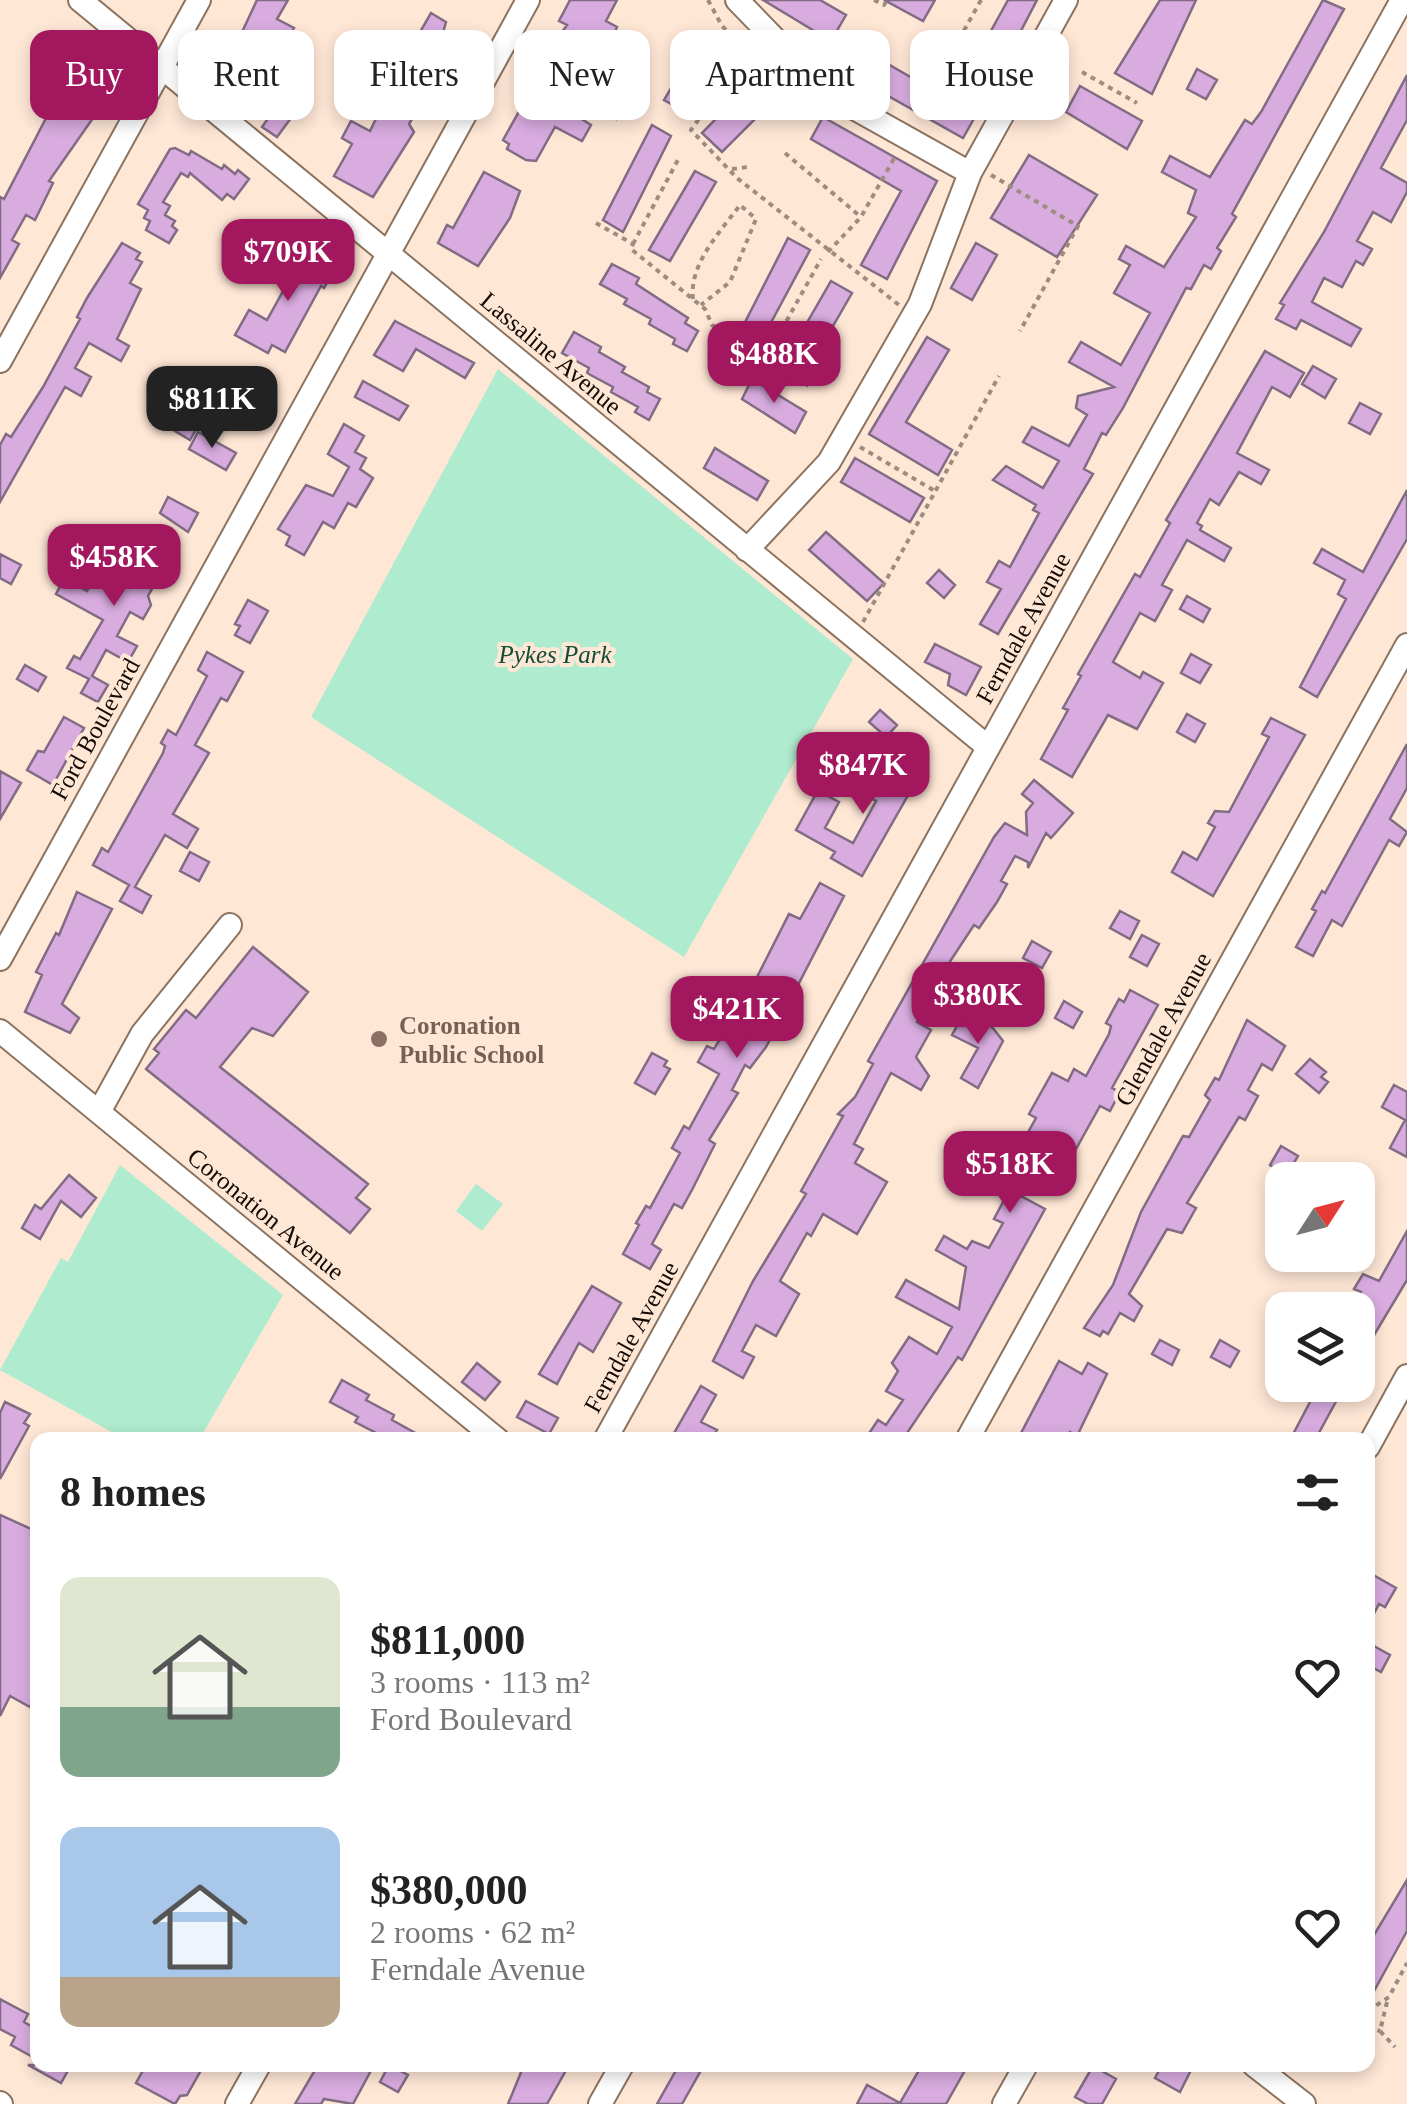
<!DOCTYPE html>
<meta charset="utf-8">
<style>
:root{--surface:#fff;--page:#f2f2f2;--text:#222;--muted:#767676;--accent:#a3175e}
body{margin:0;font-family:"Times New Roman",serif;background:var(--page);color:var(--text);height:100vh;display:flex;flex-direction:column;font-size:38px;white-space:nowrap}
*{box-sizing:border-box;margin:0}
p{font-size:32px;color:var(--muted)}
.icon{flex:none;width:55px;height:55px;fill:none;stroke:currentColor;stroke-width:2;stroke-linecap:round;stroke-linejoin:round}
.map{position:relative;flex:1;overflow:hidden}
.panel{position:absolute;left:30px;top:1432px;width:1345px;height:640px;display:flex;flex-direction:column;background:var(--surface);border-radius:20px;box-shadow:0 5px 15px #0003}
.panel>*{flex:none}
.guide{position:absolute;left:30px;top:30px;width:1348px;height:90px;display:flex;gap:20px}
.needle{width:65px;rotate:54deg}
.tools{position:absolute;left:1265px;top:1162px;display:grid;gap:20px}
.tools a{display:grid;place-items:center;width:110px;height:110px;border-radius:20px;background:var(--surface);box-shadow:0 5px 15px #0003;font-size:50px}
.price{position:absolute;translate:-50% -85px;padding:0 22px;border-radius:20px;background:var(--accent);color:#fff;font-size:32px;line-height:65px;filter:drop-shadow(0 2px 5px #0008)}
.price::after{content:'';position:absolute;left:50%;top:60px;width:30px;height:22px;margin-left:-15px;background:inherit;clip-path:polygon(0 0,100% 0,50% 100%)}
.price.selected{background:#222;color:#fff}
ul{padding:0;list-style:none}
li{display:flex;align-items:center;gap:30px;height:250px;padding:0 30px}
li span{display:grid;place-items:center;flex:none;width:280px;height:200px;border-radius:20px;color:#555}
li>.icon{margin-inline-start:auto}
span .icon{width:120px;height:120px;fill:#fffc;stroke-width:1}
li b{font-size:42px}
h2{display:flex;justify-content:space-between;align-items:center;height:120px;padding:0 30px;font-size:42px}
.tag{padding:0 35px;border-radius:20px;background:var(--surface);box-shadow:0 5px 15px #0003;font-size:35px;line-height:90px}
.tag.selected{background:var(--accent);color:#fff}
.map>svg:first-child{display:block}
.green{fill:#afebce}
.building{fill:#d9ace0;stroke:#816c84;stroke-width:2.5}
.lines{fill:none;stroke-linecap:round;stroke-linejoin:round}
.minor-casing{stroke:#8c735f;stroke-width:26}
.path{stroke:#9e8c7f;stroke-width:4;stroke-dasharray:5 5;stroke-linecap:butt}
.minor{stroke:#fff;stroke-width:22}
.education-dot{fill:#8d6e63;stroke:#ffe7d6;stroke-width:4}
.labels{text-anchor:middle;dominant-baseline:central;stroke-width:8;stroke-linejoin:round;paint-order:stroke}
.street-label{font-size:25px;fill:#130a04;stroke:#ffe7d6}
.park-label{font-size:25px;font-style:italic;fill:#114c36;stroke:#ffe7d6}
.education-label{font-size:25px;font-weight:bold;fill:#785e54;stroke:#ffe7d6;text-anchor:start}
</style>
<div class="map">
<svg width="1407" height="2104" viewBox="0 0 1407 2104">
<rect width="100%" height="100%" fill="#ffe7d6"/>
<path class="green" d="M498,369L853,659L684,957L311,717Z
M120,1165L283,1295L199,1440H126L0,1370L61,1258L68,1262Z
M476,1184L503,1204L482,1231L456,1211Z"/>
<path class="building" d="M257,0H288L277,19L294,28L273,66L285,73L276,87L218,54L227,40L236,45Z
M570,0H617L606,21L617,27L593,80L567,71L551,100L591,125L582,141L555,127L536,161L526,160L507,149L509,144L503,140L545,65L541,62L567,25L559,21Z
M763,0H820L846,15L831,41Z
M884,0H935L923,21Z
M1008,0H1037L989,92L965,78Z
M1160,0H1196L1152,94L1115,73Z
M1323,0L1344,9L1232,214L1236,217L1217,248L1221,251L1211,269L1204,265L1191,289L1186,288L1123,408L1106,435L1102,433L1084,469L1093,474L998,634L980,624L1001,589L987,582L999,561L1010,567L1039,513L1033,510L1036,505L993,480L1006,466L1043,488L1059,461L1023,442L1032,427L1069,446L1087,415L1076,408L1078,396L1114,387L1069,362L1081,342L1121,365L1150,313L1114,293L1130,265L1119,259L1126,246L1164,267L1196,217L1188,213L1196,190L1162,172L1170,156L1210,177L1245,120L1252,124L1261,112Z
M431,13L446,22L443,33L465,45L439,75L415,62L429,37L420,32Z
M703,34L727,47L684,111L664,100Z
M881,60L976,115L963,138L867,84Z
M83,65L107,78L87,114L93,118L49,181L53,183L35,220L26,215L12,240L19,244L0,278V197L4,199L57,97L64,101Z
M769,65L790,84L722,152L702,133Z
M1197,69L1217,80L1206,99L1187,89Z
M1407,75V120L1381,168L1407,183V192L1391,222L1373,212L1357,241L1372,249L1363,265L1356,261L1342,287L1324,278L1312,302L1361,329L1351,346L1301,320L1296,329L1276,319L1284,305L1280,303L1324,232Z
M393,84L423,100L409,124L414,132L373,197L334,176L352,144L342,138L351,121L370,131Z
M1080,86L1142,121L1127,149L1066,112Z
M608,92L625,102L616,119L598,109Z
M276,107L291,118L277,137L262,127Z
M823,117L937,181L887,279L861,265L901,191L811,139Z
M652,125L671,136L623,232L603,220Z
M175,148L189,155L191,151L222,169L224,165L235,174L238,170L249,179L234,199L227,194L222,200L190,173L188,177L181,173L163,202L170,206L165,215L175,221L172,226L177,230L169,243L146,230L150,221L144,218L148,210L138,204L170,149Z
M1029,155L1097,195L1057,257L991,218Z
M695,171L716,182L670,261L649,250Z
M484,172L520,191L510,218L478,266L438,243L447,225L453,228Z
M788,238L810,250L759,345L739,334Z
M122,243L140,253L136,259L142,262L130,283L141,289L117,339L129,346L121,361L89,343L75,368L91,377L81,396L65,387L0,502V445L6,434L11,437L43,387L80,319L77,317L87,298Z
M976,243L997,255L972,300L951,288Z
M302,244L325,257L320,266L333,272L324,288L321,286L285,352L272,345L268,353L235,335L249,310L267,320L293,273L288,270Z
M612,264L639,278L636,284L688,318L685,323L698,331L687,351L673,344L675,339L649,324L651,319L624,304L627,299L600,284Z
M831,281L852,293L806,373L785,361Z
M395,321L474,363L465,378L416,349L403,371L374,355Z
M574,332L601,347L599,352L625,367L622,372L649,387L647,392L660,399L649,420L635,412L638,407L611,392L613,387L587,373L589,368L562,353Z
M927,337L949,350L906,422L952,450L938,475L869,434Z
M1265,351L1304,373L1290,397L1272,387L1237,453L1269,470L1261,484L1239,472L1219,505L1210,499L1197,523L1202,526L1200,530L1231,548L1224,561L1187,540L1162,585L1172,590L1155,621L1140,613L1113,662L1140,678L1143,672L1163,683L1137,729L1108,715L1072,777L1041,759L1068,710L1063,708L1081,676L1078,674L1135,574L1140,577L1170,523L1166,520Z
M1313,366L1336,379L1325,398L1302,384Z
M235,368L269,388L259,406L253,403L242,422L209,404Z
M752,379L806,412L795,433L742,399Z
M363,381L408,406L399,420L355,397Z
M1360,403L1381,414L1370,434L1349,423Z
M184,416L199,424L190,440L175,431Z
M344,424L364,436L355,452L366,458L360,469L373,478L356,507L348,503L334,528L323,522L304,555L286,545L290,536L278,529L306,485L333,496L349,467L328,454Z
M198,432L236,453L226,470L189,449Z
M715,448L768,481L757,500L704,468Z
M855,458L924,498L910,522L841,482Z
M1407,490V539L1317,697L1300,687L1346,599L1338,594L1345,580L1314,563L1322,549L1363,572Z
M168,497L198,513L188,532L160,513Z
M826,532L884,583L867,601L809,550Z
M149,542L170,553L168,561L148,596L151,605L143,619L130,612L117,636L137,646L128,662L106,650L92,676L108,685L98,702L81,693L89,679L67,668L74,656L80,659L103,620L56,594L64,579L87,591L107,559L123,568L131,553L140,558Z
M0,554L21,565L11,584L0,578Z
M939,570L955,585L944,598L927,583Z
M1187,596L1210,609L1203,622L1180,609Z
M248,600L268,611L250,643L235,635L240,626L235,624Z
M935,644L981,667L966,695L948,685L950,674L925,662Z
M207,652L243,672L227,701L221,698L195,745L209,753L173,814L198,829L187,848L165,835L135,887L151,896L142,913L120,901L129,885L93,865L102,848L108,852L163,753L165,746L161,743L168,730L176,735L207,676L198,670Z
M1191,654L1211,665L1200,683L1181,673Z
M25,665L46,677L38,691L17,679Z
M880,710L897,725L886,737L869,722Z
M1187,714L1205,724L1195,742L1177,732Z
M64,717L84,728L53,785L27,770L38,751L44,752Z
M1271,718L1305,735L1213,896L1172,872L1183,852L1197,860L1215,827L1208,823L1215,811L1229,812L1269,737L1262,734Z
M1407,744V788L1390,819L1407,832L1399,846L1389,840L1342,926L1332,920L1313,956L1296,947L1316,911L1312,909L1322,891L1325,893Z
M908,752L927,762L862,876L831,858L835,852L796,830L817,792L822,793L839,802L825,828L853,843L876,801L867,796L879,776L891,783Z
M0,771L21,783L0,819Z
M1034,780L1073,813L1051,838L1046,833L1028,868V862L1015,856L1001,881L1007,884L997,902L979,928L974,925L951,960L917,1022L931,1030L916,1057L929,1076L921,1090L891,1073L854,1144L863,1149L855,1163L887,1182L857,1234L823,1214L811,1236L807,1233L780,1281L799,1294L776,1336L756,1325L742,1351L754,1357L743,1378L713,1361L753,1281L806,1194L801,1191L843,1116L838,1114L855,1097L873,1064L868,1061L994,837L1005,823L1027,835L1026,812L1033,803L1022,794Z
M190,852L209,862L199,881L180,871Z
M820,883L844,896L766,1047L750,1068L745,1065L732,1090L738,1093L709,1140L715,1144L693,1188L682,1208L674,1204L652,1244L661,1250L650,1269L623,1254L639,1225L636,1223L646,1206L650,1208L680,1153L672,1148L684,1126L689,1129L719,1074L698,1062L707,1046L714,1049L735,1014L745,1020L760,991L752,987L789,914L800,919Z
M77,892L112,909L62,1004L79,1018L70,1033L25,1012L42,975L36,972L56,933L59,935Z
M1120,911L1139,921L1130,939L1110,928Z
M1142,935L1159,944L1147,966L1130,957Z
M1032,941L1051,952L1042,968L1023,958Z
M253,947L308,992L273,1036L252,1028L220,1067L368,1184L356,1198L370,1209L350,1233L146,1069L159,1053L154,1049L186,1010L196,1018Z
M1130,990L1158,1005L1112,1088L1120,1092L1110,1111L1100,1106L1067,1165L1045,1153L1021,1196L1045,1209L962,1360L958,1357L905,1436L912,1440H876L870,1432L878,1420L886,1425L903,1400L886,1391L898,1371L892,1363L909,1337L937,1354L952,1327L896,1297L906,1280L959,1309L966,1267L936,1250L944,1236L967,1249L972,1241L989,1248L1003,1223L994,1219L1011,1187L1001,1182L1012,1161L1001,1155L1012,1137L1022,1143L1036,1118L1029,1114L1052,1073L1068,1081L1074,1069L1086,1076L1109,1034L1111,1026L1106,1023L1119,999L1124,1002Z
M1064,1001L1082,1012L1073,1028L1055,1018Z
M964,1013L992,1027L1003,1041L978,1088L961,1078L978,1048L952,1035Z
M1247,1020L1285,1046L1272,1070L1262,1064L1248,1090L1258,1096L1245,1120L1239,1117L1187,1203L1196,1208L1182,1233L1167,1229L1129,1294L1142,1306L1134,1321L1120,1313L1108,1334L1103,1331L1100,1336L1084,1328L1113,1285L1141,1212L1183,1136L1189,1137L1210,1100L1205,1095L1215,1078L1219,1080Z
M652,1053L667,1061L664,1066L670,1069L655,1094L635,1083Z
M1310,1059L1326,1072L1321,1077L1328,1082L1319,1093L1296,1074Z
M1394,1085L1407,1092V1157L1390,1148L1405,1120L1382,1107Z
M1281,1146L1298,1156L1287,1175L1270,1165Z
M69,1175L96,1198L81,1217L61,1201L40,1239L22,1228L35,1205L41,1209Z
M1407,1231V1280L1358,1362V1310H1352L1361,1292L1354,1289L1363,1274L1379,1281Z
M592,1286L621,1303L593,1352L579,1343L557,1384L539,1374Z
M1160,1340L1179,1350L1172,1365L1152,1354Z
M1220,1340L1239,1351L1230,1367L1211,1357Z
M1059,1361L1082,1374L1088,1363L1107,1374L1077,1436L1070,1432L1066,1440H1030L1020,1435Z
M477,1363L500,1382L485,1400L462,1382Z
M342,1380L369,1395L366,1400L394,1415L392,1420L428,1440H390L355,1422L358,1417L330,1402Z
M1319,1385H1345L1315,1440H1290Z
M701,1386L716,1395L701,1422L717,1430L711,1440H683L673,1435Z
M526,1401L558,1418L549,1434L517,1417Z
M5,1402L30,1414L24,1423L29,1426L0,1479V1413Z
M0,1515L38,1532V1694L30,1707L10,1696L0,1716Z
M1368,1572L1396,1588L1385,1607L1379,1604L1368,1625Z
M1372,1645L1390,1655L1381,1672L1368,1665Z
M1407,1880V1931L1368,2002V1945Z
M0,1999L28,2014L24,2022L38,2030V2060L11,2045L15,2037L0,2029Z
M28,2065H71L61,2083Z
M146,2065H204L187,2095L180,2096L175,2104L136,2083Z
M318,2065H374L353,2104L324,2099L321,2104H295Z
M389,2065L408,2075L398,2092L380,2082Z
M524,2065H569L547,2104H508Z
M679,2065H704L682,2104H657Z
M922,2065H968L946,2104H857L867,2085L900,2103Z
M1162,2065H1177L1190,2072L1180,2092L1155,2078Z
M1093,2066L1116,2079L1102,2104H1088L1075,2097Z"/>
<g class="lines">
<g class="minor-casing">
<path id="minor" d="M80,0L988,747
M737,0L827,93L970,173
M0,361L199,0
M747,550L829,462L920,304L970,173L1066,0
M0,959L528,0
M0,1031L498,1440
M99,1112L142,1034L230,925
M605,1440L1402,0
M967,1440L1407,645
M1368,1447L1407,1376
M1254,2065L1304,2104
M0,2103L1,2104
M237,2104L259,2065
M600,2104L622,2065
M1004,2104L1026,2065"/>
</g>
<path class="path" d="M708,0L722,26L748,51L691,130L737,178L899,305
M874,0L884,5L887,0
M981,0L942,70L990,96
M1082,72L1137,103
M785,153L861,217
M732,169L748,167
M991,175L1078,226L1020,331
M596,223L633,244L631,249L705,309L712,325L809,386
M633,244L680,156
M828,252L861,217L896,155
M693,299C689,264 720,232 740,205L756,219L730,282L701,305
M767,356L821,259
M860,447L935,491
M863,622L999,376
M1387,2002L1380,2031L1395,2047
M1368,2011L1389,1997L1407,1963
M1368,2027L1380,2031"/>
<use href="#minor" class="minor"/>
</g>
<circle class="education-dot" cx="379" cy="1039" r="10"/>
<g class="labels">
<g class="street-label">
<text transform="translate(551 353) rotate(40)">Lassaline Avenue</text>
<text transform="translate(1023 628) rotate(-61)">Ferndale Avenue</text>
<text transform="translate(95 729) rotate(-61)">Ford Boulevard</text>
<text transform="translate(1163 1029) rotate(-61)">Glendale Avenue</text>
<text transform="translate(266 1214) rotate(39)">Coronation Avenue</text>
<text transform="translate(631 1337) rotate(-61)">Ferndale Avenue</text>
</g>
<g class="park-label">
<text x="555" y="654">Pykes Park</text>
</g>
<g class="education-label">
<text x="399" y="1025">Coronation<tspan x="399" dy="29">Public School</tspan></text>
</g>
</g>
</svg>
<div class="tools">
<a><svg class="needle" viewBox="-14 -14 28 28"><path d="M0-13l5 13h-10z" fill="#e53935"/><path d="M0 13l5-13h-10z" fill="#767676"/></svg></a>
<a><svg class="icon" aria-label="layers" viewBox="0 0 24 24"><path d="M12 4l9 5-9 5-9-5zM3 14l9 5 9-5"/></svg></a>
</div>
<b class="price" style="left:288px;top:304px">$709K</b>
<b class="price" style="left:774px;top:406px">$488K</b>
<b class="price selected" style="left:212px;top:451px">$811K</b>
<b class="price" style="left:114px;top:609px">$458K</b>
<b class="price" style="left:863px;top:817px">$847K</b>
<b class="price" style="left:978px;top:1047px">$380K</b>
<b class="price" style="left:737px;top:1061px">$421K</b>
<b class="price" style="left:1010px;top:1216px">$518K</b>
<div class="guide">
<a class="tag selected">Buy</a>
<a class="tag">Rent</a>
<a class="tag">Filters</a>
<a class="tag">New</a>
<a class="tag">Apartment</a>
<a class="tag">House</a>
</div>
<section class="panel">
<h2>8 homes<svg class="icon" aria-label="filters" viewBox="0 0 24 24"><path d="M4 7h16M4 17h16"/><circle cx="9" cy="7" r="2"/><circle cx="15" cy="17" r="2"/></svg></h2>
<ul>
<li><span style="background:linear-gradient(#dfe7d0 65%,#7fa58c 0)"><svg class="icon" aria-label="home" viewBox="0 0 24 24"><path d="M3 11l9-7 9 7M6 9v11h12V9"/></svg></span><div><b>$811,000</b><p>3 rooms · 113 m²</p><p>Ford Boulevard</p></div><svg class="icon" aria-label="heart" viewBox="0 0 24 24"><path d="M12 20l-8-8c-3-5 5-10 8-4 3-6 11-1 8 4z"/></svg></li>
<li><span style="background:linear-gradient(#a9c7e8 75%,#b9a48a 0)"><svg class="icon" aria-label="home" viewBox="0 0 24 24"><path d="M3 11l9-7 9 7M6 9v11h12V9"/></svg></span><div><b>$380,000</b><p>2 rooms · 62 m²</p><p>Ferndale Avenue</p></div><svg class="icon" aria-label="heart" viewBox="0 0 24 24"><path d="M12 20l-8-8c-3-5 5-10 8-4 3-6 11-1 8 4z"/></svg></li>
</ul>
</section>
</div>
